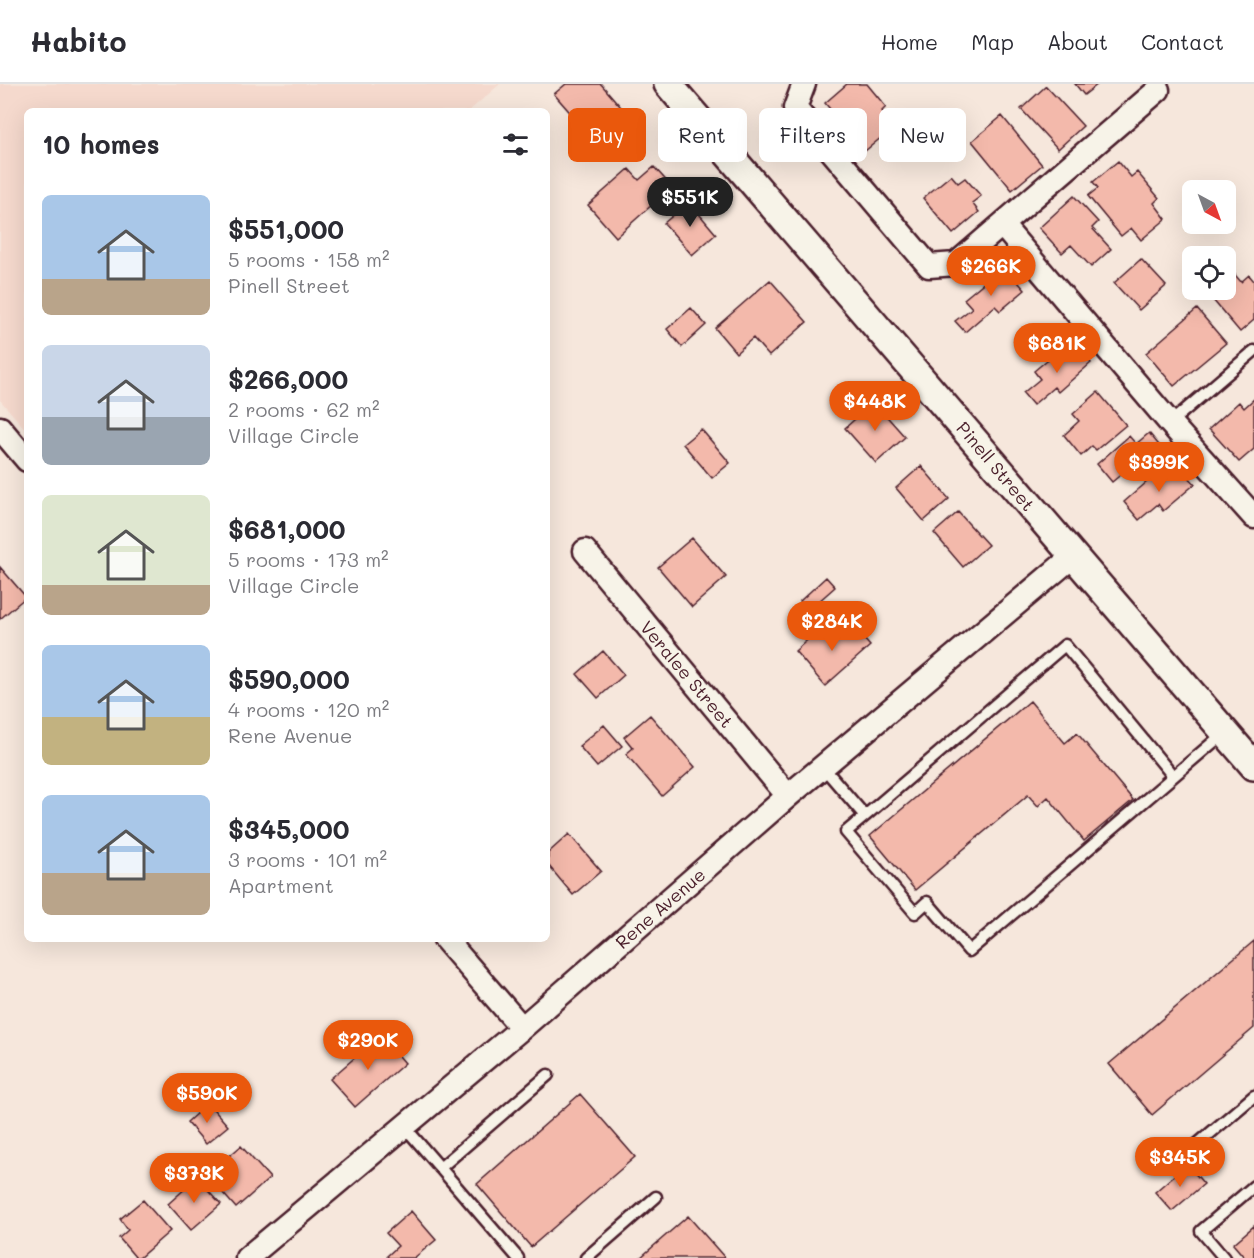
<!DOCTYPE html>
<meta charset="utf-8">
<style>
:root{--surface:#fff;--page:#f2f2f3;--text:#2b2b33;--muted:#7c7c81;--line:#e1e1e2;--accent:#ea580c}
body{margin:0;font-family:Mali,sans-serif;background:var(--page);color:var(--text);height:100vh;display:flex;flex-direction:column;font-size:22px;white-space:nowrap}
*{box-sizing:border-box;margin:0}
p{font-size:20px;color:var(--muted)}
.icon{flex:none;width:33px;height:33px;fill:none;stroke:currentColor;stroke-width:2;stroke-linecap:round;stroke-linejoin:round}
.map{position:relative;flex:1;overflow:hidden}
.panel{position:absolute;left:24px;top:24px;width:526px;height:834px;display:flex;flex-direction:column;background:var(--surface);border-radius:9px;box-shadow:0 6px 24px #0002}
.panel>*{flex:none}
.top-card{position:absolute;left:568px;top:24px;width:570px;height:54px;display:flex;gap:12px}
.needle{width:39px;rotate:139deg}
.tools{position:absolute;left:1182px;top:96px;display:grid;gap:12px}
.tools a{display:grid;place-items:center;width:54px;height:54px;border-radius:9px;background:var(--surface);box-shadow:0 6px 24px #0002;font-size:30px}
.price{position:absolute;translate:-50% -51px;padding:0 14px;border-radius:21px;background:var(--accent);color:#fff;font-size:20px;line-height:39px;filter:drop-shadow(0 2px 3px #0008)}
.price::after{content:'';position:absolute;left:50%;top:36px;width:18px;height:14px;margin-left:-9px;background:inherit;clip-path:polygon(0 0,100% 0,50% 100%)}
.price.selected{background:#222;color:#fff}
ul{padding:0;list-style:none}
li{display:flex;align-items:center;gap:18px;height:150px;padding:0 18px}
li span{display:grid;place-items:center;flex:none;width:168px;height:120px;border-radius:9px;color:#555}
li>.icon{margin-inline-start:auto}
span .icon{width:72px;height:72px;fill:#fffc;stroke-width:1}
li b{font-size:26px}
h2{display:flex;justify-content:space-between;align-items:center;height:72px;padding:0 18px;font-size:26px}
.chip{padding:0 21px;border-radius:9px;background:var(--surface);box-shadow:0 6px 24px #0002;font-size:21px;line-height:54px}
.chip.selected{background:var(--accent);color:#fff}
header{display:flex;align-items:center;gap:36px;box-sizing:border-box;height:84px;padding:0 30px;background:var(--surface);border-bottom:2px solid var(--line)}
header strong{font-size:28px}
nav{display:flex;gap:33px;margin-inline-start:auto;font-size:21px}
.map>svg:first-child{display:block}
.built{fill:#f5d9cd}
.building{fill:#f3b9ab;stroke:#4a1f2b;stroke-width:1.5}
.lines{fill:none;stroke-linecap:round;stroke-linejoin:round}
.service-casing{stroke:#4a1f2b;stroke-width:15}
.minor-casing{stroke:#4a1f2b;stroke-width:27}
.tertiary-casing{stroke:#4a1f2b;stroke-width:32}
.service{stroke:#f7f3e8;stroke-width:10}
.minor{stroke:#f7f3e8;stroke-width:22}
.tertiary{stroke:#f7f3e8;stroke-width:27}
.labels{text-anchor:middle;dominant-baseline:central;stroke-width:4.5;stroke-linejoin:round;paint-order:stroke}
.street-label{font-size:18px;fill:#4a1f2b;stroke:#f7f3e8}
</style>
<header>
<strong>Habito</strong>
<nav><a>Home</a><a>Map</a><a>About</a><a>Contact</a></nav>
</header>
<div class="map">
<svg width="1254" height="1174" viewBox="0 0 1254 1174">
<rect width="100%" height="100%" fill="#f6e7dc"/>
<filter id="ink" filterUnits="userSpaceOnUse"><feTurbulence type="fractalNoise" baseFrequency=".0167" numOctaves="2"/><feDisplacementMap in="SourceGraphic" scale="12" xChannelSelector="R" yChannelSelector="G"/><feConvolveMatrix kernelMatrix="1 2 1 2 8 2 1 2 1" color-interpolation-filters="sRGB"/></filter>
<g filter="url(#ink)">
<path class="built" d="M0,0H500L469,27H27V347L0,316Z"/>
<path class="building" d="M566,0H601L633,37L602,65L554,10Z
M847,0H867L886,23L882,27L894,43L865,67L825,19Z
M1075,0H1098L1084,11Z
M1046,2L1083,42L1058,65L1021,25Z
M1002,32L1042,81L1012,106L972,57Z
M1118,77L1131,93L1137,88L1159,114L1154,119L1166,135L1141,156L1131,144L1121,152L1088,112L1098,104L1093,98Z
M654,83L672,103L616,153L588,121L629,85L639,96Z
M951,91L958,99L965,94L981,112L972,119L979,128L953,150L923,114Z
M1074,112L1098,138L1092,144L1111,165L1091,183L1071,161L1062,169L1039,144Z
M689,118L716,150L692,171L664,139Z
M1141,175L1166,202L1139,226L1114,199Z
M1226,180L1241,198L1249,191L1254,197V236L1240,248L1213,216L1218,212L1212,206H1226Z
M1004,182L1025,206L1000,227L995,222L965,248L955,237L972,224L964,215Z
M770,196L807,238L769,272L753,254L736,269L715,244Z
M691,224L706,241L682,263L667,245Z
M1197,225L1226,259L1174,302L1146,269Z
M1078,263L1091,279L1058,308L1054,303L1033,321L1023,309L1040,295L1034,287L1059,266L1066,274Z
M1098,308L1126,341L1096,366L1092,362L1081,372L1064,351L1079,337L1073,330Z
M1254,315V365L1239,378L1209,345L1239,318L1244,324Z
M874,318L905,353L876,379L845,344Z
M701,345L730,379L712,394L683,360Z
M1149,349L1163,366L1141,386L1135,379L1112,398L1097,380L1129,352L1136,360Z
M921,382L949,415L924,437L896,404Z
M1180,383L1195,400L1163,427L1158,420L1139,436L1124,418L1156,390L1163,398Z
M958,428L988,461L963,483L934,449Z
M692,454L726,493L692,523L658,483Z
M0,483L26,513L0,535Z
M826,493L835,503L809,526L800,517Z
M850,539L870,562L825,602L795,567L825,540L835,552Z
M603,567L624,591L598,614L577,590Z
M1030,617L1065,659L1077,649L1133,716L1084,757L1048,713L1038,722L1028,711L915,806L870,752Z
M650,631L695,683L662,712L626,670L633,664L624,653Z
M604,641L622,662L597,683L579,662Z
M569,750L601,787L573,811L548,781V769Z
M1254,857V944L1152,1031L1109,980Z
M381,951L405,979L355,1023L330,995Z
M580,1010L635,1073L531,1163L477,1100Z
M208,1019L228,1042L206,1060L187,1038Z
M241,1062L270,1094L236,1124L207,1091Z
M1187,1080L1204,1100L1172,1127L1155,1108Z
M197,1094L221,1120L191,1146L168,1120Z
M143,1116L170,1147L139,1174H136L119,1154L128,1146L120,1135Z
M411,1127L436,1156L414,1174H389L387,1172L398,1162L386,1149Z
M688,1132L725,1174H640Z
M1254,1142V1174H1245L1233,1160Z"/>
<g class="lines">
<g class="service-casing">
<path id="service" d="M1170,339L1254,267
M823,683L865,732L846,748L915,829L927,818L969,867L1224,649
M865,732L1065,561L1173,692
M404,1042L518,1174
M1181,1074L1254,1012
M440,1084L548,991
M586,1174L656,1113
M1224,1174L1201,1147L1254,1102"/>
</g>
<g class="minor-casing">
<path id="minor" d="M804,0L795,24L929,182L956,180L1158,6
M1003,142L1170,339L1254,433
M0,344L27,376
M585,467L788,712
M445,855L522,944
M247,1174L522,944L788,712L1072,473"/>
</g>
<g class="tertiary-casing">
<path id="tertiary" d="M668,0L1254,682"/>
</g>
<use href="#service" class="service"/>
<use href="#minor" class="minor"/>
<use href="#tertiary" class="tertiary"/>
</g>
</g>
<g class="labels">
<g class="street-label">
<text transform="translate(996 382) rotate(50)">Pinell Street</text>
<text transform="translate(687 590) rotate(50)">Veralee Street</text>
<text transform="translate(660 824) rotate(-41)">Rene Avenue</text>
</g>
</g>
</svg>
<div class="tools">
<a><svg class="needle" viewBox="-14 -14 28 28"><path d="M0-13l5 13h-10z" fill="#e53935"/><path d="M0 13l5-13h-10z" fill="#7c7c81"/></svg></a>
<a><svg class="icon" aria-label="locate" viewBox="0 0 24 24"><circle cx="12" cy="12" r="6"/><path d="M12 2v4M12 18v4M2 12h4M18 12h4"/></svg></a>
</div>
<b class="price selected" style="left:690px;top:144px">$551K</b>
<b class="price" style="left:991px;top:213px">$266K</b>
<b class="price" style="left:1057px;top:290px">$681K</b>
<b class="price" style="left:875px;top:348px">$448K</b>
<b class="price" style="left:1159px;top:409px">$399K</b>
<b class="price" style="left:832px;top:568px">$284K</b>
<b class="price" style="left:368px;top:987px">$290K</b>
<b class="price" style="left:207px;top:1040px">$590K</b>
<b class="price" style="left:1180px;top:1104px">$345K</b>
<b class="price" style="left:194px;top:1120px">$373K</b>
<div class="top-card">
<a class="chip selected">Buy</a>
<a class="chip">Rent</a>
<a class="chip">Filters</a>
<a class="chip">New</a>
</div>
<section class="panel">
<h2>10 homes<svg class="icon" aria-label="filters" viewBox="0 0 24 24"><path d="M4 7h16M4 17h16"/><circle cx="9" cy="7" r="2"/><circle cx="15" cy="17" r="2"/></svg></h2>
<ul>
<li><span style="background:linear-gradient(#a9c7e8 70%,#b9a48a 0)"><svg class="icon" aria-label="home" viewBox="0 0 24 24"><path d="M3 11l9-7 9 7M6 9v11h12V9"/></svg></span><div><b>$551,000</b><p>5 rooms · 158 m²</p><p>Pinell Street</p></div></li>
<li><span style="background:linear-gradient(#c9d6e8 60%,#9aa5b1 0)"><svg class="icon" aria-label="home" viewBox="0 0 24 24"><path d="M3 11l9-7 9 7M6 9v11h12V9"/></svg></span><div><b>$266,000</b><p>2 rooms · 62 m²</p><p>Village Circle</p></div></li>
<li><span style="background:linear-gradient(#dfe7d0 75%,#b9a48a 0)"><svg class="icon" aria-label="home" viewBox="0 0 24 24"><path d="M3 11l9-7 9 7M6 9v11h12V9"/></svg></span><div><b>$681,000</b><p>5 rooms · 173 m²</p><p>Village Circle</p></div></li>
<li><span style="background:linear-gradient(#a9c7e8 60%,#c2b280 0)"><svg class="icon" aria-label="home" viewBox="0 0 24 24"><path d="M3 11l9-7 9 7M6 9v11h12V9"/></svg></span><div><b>$590,000</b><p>4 rooms · 120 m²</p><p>Rene Avenue</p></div></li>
<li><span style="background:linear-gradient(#a9c7e8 65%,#b9a48a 0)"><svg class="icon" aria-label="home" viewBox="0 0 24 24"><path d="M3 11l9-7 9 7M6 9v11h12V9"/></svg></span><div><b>$345,000</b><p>3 rooms · 101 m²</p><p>Apartment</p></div></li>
</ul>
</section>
</div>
